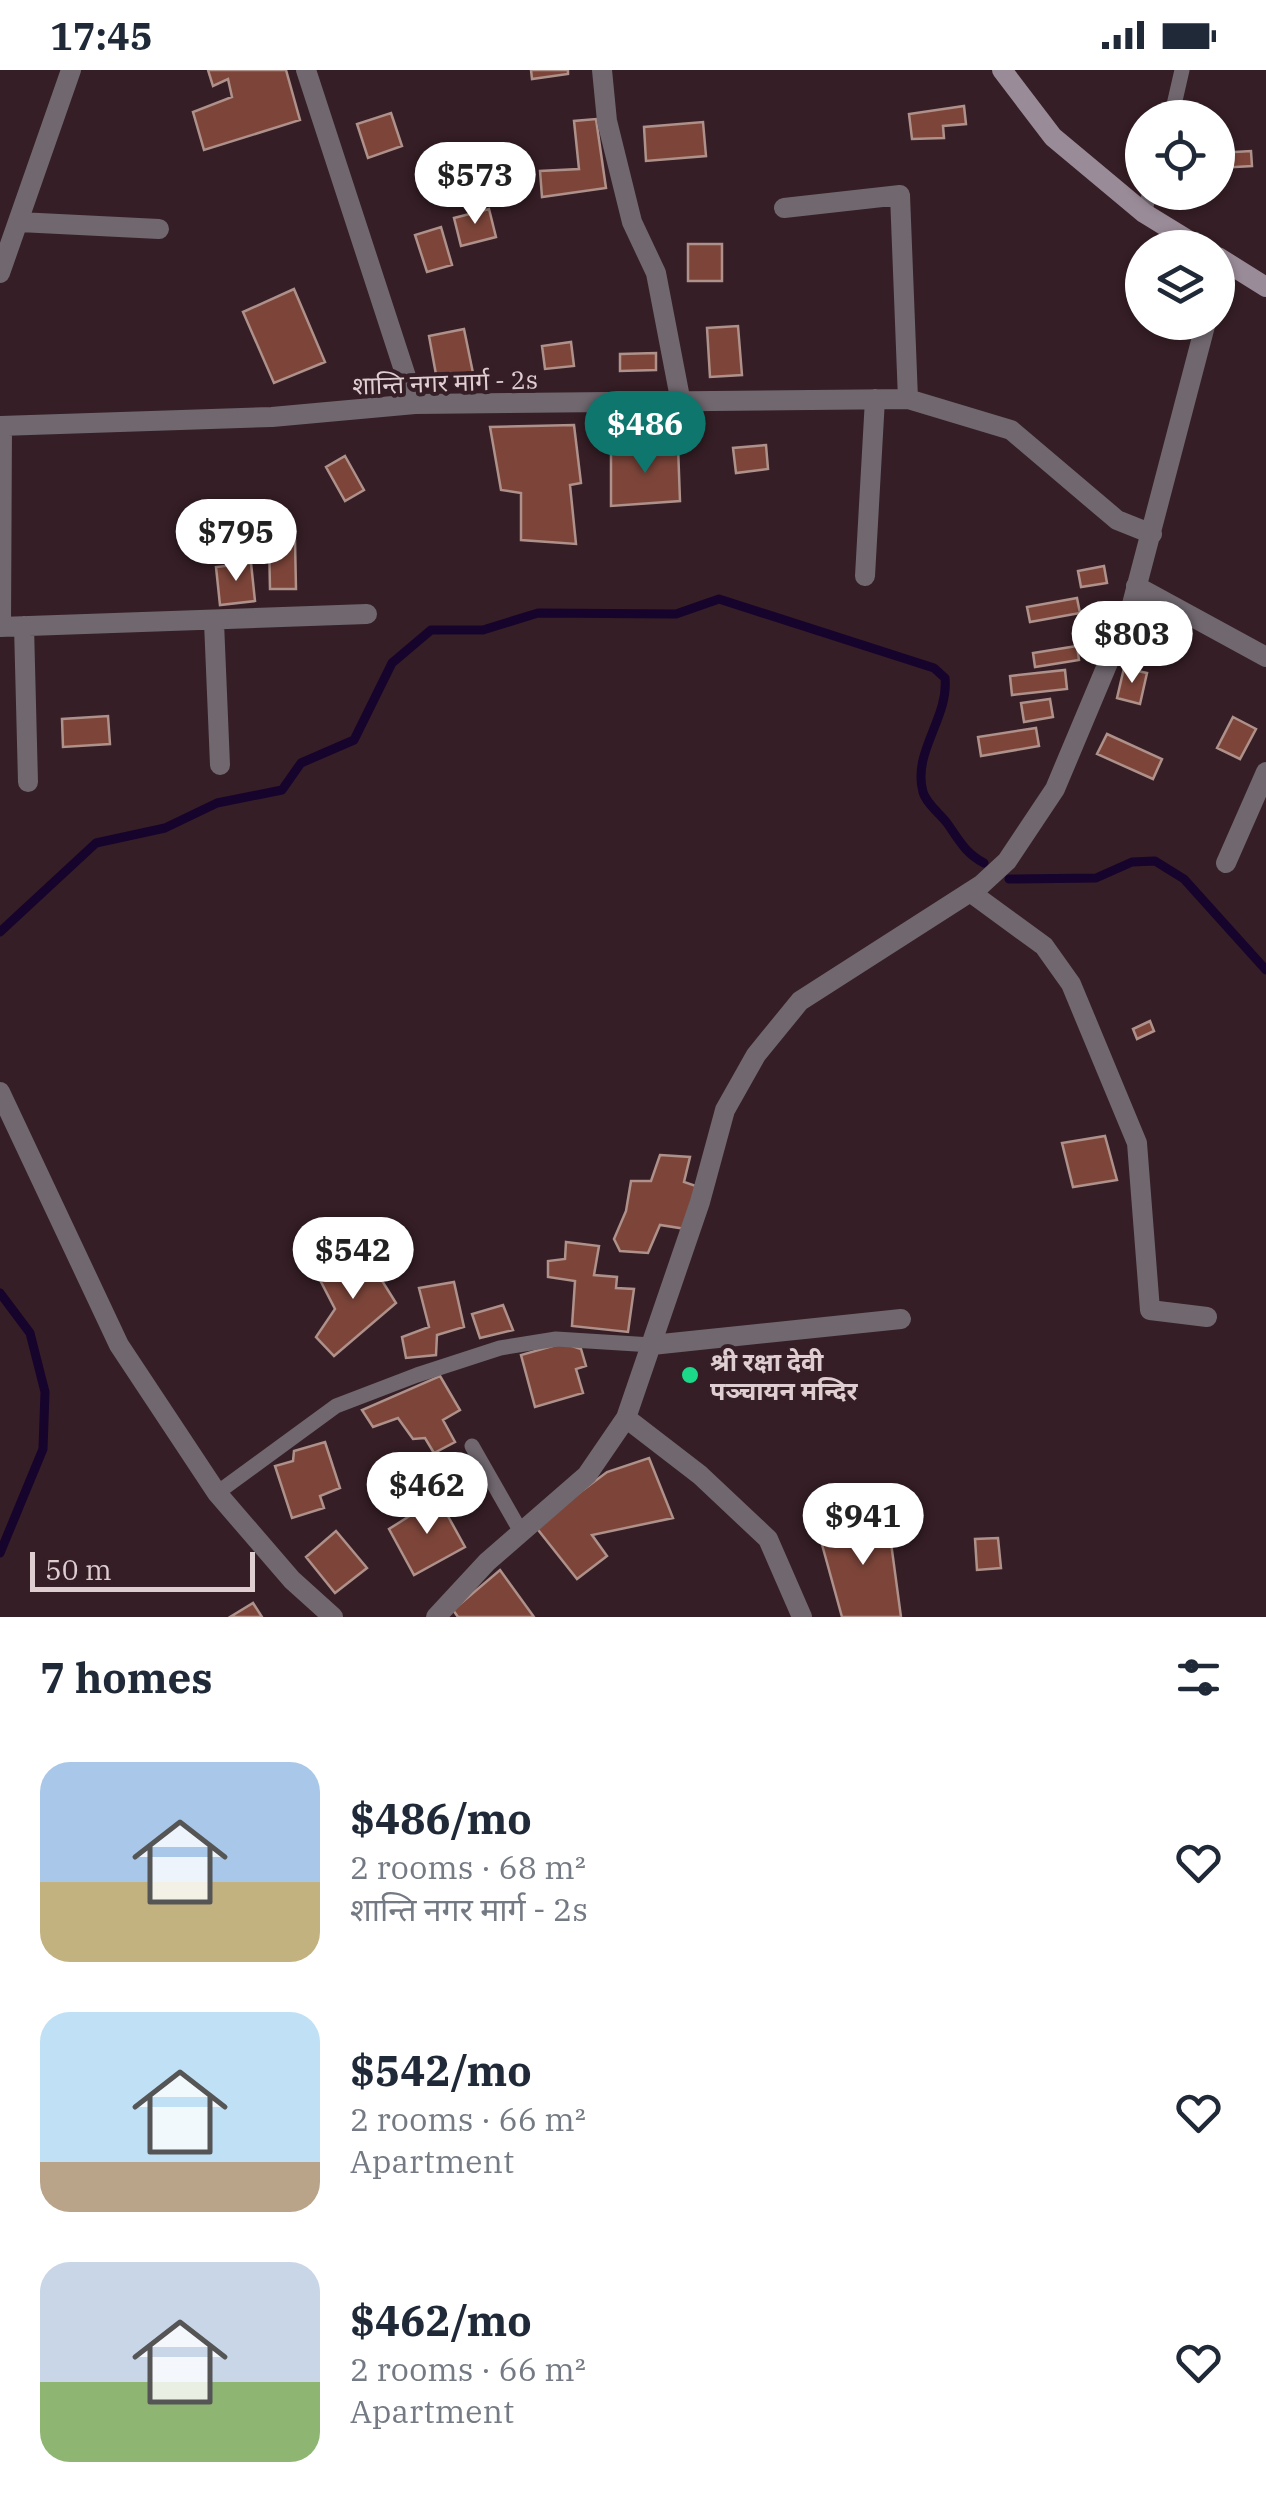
<!DOCTYPE html>
<meta charset="utf-8">
<style>
:root{--surface:#fff;--page:#f6f6f7;--text:#1f2937;--muted:#747a83;--accent:#0f766e}
body{margin:0;font-family:"IBM Plex Serif","Noto Sans Devanagari",serif;background:var(--page);color:var(--text);height:100vh;display:flex;flex-direction:column;font-size:38px;white-space:nowrap}
*{box-sizing:border-box;margin:0}
p{font-size:32px;color:var(--muted)}
.icon{flex:none;width:55px;height:55px;fill:none;stroke:currentColor;stroke-width:2;stroke-linecap:round;stroke-linejoin:round}
.map{position:relative;height:1547px;overflow:hidden}
.side{display:flex;flex-direction:column;background:var(--surface);flex:1}
.side>*{flex:none}
.fabs{position:absolute;left:1125px;top:30px;display:grid;gap:20px}
.fabs a{display:grid;place-items:center;width:110px;height:110px;border-radius:50%;background:var(--surface);box-shadow:0 2px 8px #0004;font-size:50px}
.scale{position:absolute;left:30px;bottom:25px;width:225px;box-sizing:border-box;padding-left:10px;border:5px solid #deced2;border-top:0;font-size:28px;line-height:35px;white-space:nowrap;color:#deced2;-webkit-text-stroke:8px #351e25;paint-order:stroke}
.price{position:absolute;translate:-50% -85px;padding:0 22px;border-radius:35px;background:#fff;color:#222;font-size:32px;line-height:65px;filter:drop-shadow(0 2px 5px #0008)}
.price::after{content:'';position:absolute;left:50%;top:60px;width:30px;height:22px;margin-left:-15px;background:inherit;clip-path:polygon(0 0,100% 0,50% 100%)}
.price.current{background:var(--accent);color:#fff}
ul{padding:0;list-style:none}
li{display:flex;align-items:center;gap:30px;height:250px;padding:0 40px}
li span{display:grid;place-items:center;flex:none;width:280px;height:200px;border-radius:30px;color:#555}
li>.icon{margin-inline-start:auto}
span .icon{width:120px;height:120px;fill:#fffc;stroke-width:1}
li b{font-size:42px}
h2{display:flex;justify-content:space-between;align-items:center;height:120px;padding:0 40px;font-size:42px}
.status{display:flex;justify-content:space-between;align-items:center;height:70px;padding:0 50px;background:var(--surface);direction:ltr}
.status svg{height:28px;fill:currentColor}
.map>svg:first-child{display:block}
.lines{fill:none;stroke-linecap:round;stroke-linejoin:round}
.stream{stroke:#16042d;stroke-width:9}
.building{fill:#7d453a;stroke:#ae918a;stroke-width:2.5}
.lane{stroke:#70676f;stroke-width:15}
.street{stroke:#70676f;stroke-width:20}
.secondary{stroke:#9a8b98;stroke-width:20}
.poi-dot{fill:#1bd988;stroke:#351e25;stroke-width:4}
.labels{text-anchor:middle;dominant-baseline:central;stroke-width:8;stroke-linejoin:round;paint-order:stroke}
.street-label{font-size:25px;fill:#deced2;stroke:#351e25}
.poi-label{font-size:25px;font-weight:bold;fill:#deced2;stroke:#351e25;text-anchor:start}
</style>
<div class="status"><b>17:45</b><svg viewBox="0 0 49 12"><path d="M0 12V9h3v3zM5 12V6h3v6zM10 12V3h3v9zM15 12V0h3v12zM26 1h20v11H26zM47 4h2v5h-2z"/></svg></div>
<div class="map">
<svg width="1266" height="1547" viewBox="0 0 1266 1547">
<rect width="100%" height="100%" fill="#351e25"/>
<g class="lines">
<path class="stream" d="M1009,809L1096,808L1132,792L1155,791L1184,809L1266,900
M0,862L96,773L165,758L217,733L282,720L301,693L354,670L392,593L431,560H483L538,543L676,544L719,529L934,598L945,608C949,648 912,682 923,722C926,733 940,744 947,753C959,770 965,783 984,793
M0,1223L30,1263L45,1322L43,1379L0,1483"/>
</g>
<path class="building" d="M208,0H286L300,50L204,80L193,42L232,27L228,9L213,16Z
M531,0H568V4L532,9Z
M964,36L966,54L943,56L944,68L912,69L909,44Z
M391,43L402,76L368,88L357,54Z
M596,49L606,118L542,127L540,101L579,99L574,51Z
M703,52L706,86L646,91L644,57Z
M1251,81L1252,96L1218,98V83Z
M489,139L496,167L461,176L454,148Z
M441,157L452,195L427,202L415,165Z
M688,174H722V211H688Z
M294,219L325,292L274,313L243,242Z
M738,256L742,305L710,307L707,258Z
M464,259L473,303L437,310L429,266Z
M571,272L574,296L545,299L542,276Z
M656,283V300L620,301V284Z
M574,355L581,413L570,415L576,474L521,470V423L501,420L490,357Z
M766,375L768,399L736,403L733,378Z
M678,376L680,431L611,436V380Z
M345,386L364,420L345,431L326,397Z
M295,470L296,519H270L269,471Z
M251,493L255,531L220,535L216,497Z
M1104,496L1107,513L1081,517L1078,501Z
M1077,528L1080,543L1030,552L1027,537Z
M1077,576L1079,590L1035,597L1033,583Z
M1124,598L1147,603L1140,634L1117,628Z
M1065,600L1067,619L1012,625L1010,606Z
M1050,629L1053,647L1024,652L1021,633Z
M108,646L110,674L63,677L62,649Z
M1233,647L1256,659L1240,689L1217,678Z
M1036,658L1039,676L981,686L978,667Z
M1107,664L1162,689L1153,709L1097,684Z
M1150,951L1154,961L1137,969L1133,959Z
M1105,1066L1117,1110L1073,1117L1062,1073Z
M660,1085L690,1087L684,1112L696,1116L686,1159L660,1155L648,1183L620,1181L614,1169L626,1141L631,1111H651Z
M566,1172L599,1176L594,1205L617,1207L616,1218L634,1219L628,1262L572,1256L575,1211L548,1207V1191L565,1189Z
M364,1182L396,1233L334,1286L316,1267L335,1239L319,1208Z
M454,1212L464,1257L437,1265L436,1285L406,1288L402,1267L429,1257L419,1218Z
M503,1235L513,1260L480,1268L472,1244Z
M563,1273L581,1279L586,1296L576,1299L583,1323L535,1337L521,1285Z
M440,1306L460,1340L443,1350L455,1372L434,1383L425,1368L413,1369L398,1348L373,1357L362,1340Z
M325,1372L340,1418L320,1426L324,1438L292,1448L275,1396L293,1391L294,1381Z
M649,1388L673,1448L592,1465L607,1486L577,1509L535,1456L607,1402Z
M438,1428L465,1477L414,1505L389,1459Z
M887,1443L901,1547H842L818,1460Z
M336,1461L367,1498L335,1523L306,1487Z
M998,1468L1001,1498L977,1500L975,1469Z
M500,1500L534,1547H458L453,1540Z
M253,1533L262,1547H230Z"/>
<g class="lines">
<path class="lane" d="M1171,48L1182,0
M1144,143L1150,122
M472,1376L521,1462
M217,1423L336,1336L417,1305L500,1278L556,1269L652,1275"/>
<path class="street" d="M306,0L415,334
M602,0L607,51L632,152L656,203L681,333
M784,138L900,125L908,329
M19,152L159,159
M0,203L71,0
M0,356L272,347L415,334L908,329L1011,360L1117,450L1152,464
M865,506L875,329
M1136,516L1266,587
M214,552L220,695
M24,556L28,712
M0,557L367,544
M1,557L2,356
M1226,793L1266,702
M970,822L1044,876L1071,914L1137,1073L1150,1240L1207,1247
M0,1022L119,1275L217,1423L292,1510L333,1547
M652,1275L901,1249
M626,1348L700,1405L768,1469L802,1547
M436,1547L487,1492L587,1405L626,1348L700,1132L725,1040L756,985L800,931L981,815L1007,791L1055,719L1131,538L1206,252"/>
<path class="secondary" d="M1002,0L1053,67L1144,143L1201,178
M1218,187L1266,217"/>
</g>
<circle class="poi-dot" cx="690" cy="1305" r="10"/>
<g class="labels">
<g class="street-label">
<text transform="translate(445 312) rotate(-2)">शान्ति नगर मार्ग - 2s</text>
</g>
<g class="poi-label">
<text x="710" y="1291">श्री रक्षा देवी<tspan x="710" dy="29">पञ्चायन मन्दिर</tspan></text>
</g>
</g>
</svg>
<div class="fabs">
<a><svg class="icon" aria-label="locate" viewBox="0 0 24 24"><circle cx="12" cy="12" r="6"/><path d="M12 2v4M12 18v4M2 12h4M18 12h4"/></svg></a>
<a><svg class="icon" aria-label="layers" viewBox="0 0 24 24"><path d="M12 4l9 5-9 5-9-5zM3 14l9 5 9-5"/></svg></a>
</div>
<div class="scale">50 m</div>
<b class="price" style="left:475px;top:157px">$573</b>
<b class="price current" style="left:645px;top:406px">$486</b>
<b class="price" style="left:236px;top:514px">$795</b>
<b class="price" style="left:1132px;top:616px">$803</b>
<b class="price" style="left:353px;top:1232px">$542</b>
<b class="price" style="left:427px;top:1467px">$462</b>
<b class="price" style="left:863px;top:1498px">$941</b>
</div>
<section class="side">
<h2>7 homes<svg class="icon" aria-label="filters" viewBox="0 0 24 24"><path d="M4 7h16M4 17h16"/><circle cx="9" cy="7" r="2"/><circle cx="15" cy="17" r="2"/></svg></h2>
<ul>
<li><span style="background:linear-gradient(#a9c7e8 60%,#c2b280 0)"><svg class="icon" aria-label="home" viewBox="0 0 24 24"><path d="M3 11l9-7 9 7M6 9v11h12V9"/></svg></span><div><b>$486/mo</b><p>2 rooms · 68 m²</p><p>शान्ति नगर मार्ग - 2s</p></div><svg class="icon" aria-label="heart" viewBox="0 0 24 24"><path d="M12 20l-8-8c-3-5 5-10 8-4 3-6 11-1 8 4z"/></svg></li>
<li><span style="background:linear-gradient(#bfe0f5 75%,#b9a48a 0)"><svg class="icon" aria-label="home" viewBox="0 0 24 24"><path d="M3 11l9-7 9 7M6 9v11h12V9"/></svg></span><div><b>$542/mo</b><p>2 rooms · 66 m²</p><p>Apartment</p></div><svg class="icon" aria-label="heart" viewBox="0 0 24 24"><path d="M12 20l-8-8c-3-5 5-10 8-4 3-6 11-1 8 4z"/></svg></li>
<li><span style="background:linear-gradient(#c9d6e8 60%,#8fb573 0)"><svg class="icon" aria-label="home" viewBox="0 0 24 24"><path d="M3 11l9-7 9 7M6 9v11h12V9"/></svg></span><div><b>$462/mo</b><p>2 rooms · 66 m²</p><p>Apartment</p></div><svg class="icon" aria-label="heart" viewBox="0 0 24 24"><path d="M12 20l-8-8c-3-5 5-10 8-4 3-6 11-1 8 4z"/></svg></li>
</ul>
</section>
